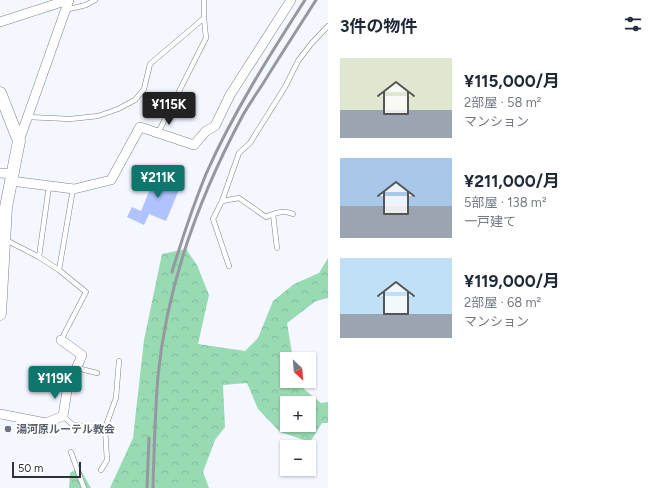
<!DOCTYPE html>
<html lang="ja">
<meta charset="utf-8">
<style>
:root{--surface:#fff;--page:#f2f2f3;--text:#1f2937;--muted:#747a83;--accent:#0f766e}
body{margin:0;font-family:Figtree,"Noto Sans JP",sans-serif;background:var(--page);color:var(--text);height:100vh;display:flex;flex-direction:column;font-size:15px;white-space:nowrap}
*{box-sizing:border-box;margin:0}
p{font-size:13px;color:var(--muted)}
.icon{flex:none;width:22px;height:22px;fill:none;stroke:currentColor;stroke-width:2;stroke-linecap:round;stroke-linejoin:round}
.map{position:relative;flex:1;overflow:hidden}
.drawer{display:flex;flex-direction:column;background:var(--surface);width:328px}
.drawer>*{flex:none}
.needle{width:26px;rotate:154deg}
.buttons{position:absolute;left:280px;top:352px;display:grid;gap:8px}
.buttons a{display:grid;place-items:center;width:36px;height:36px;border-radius:0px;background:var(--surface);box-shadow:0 1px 3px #0004;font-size:20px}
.scale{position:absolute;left:12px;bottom:10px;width:69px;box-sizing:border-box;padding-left:4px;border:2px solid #303135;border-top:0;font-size:11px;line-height:14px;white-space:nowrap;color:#303135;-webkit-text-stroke:3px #fff;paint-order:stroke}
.price{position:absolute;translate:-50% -34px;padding:0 9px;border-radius:4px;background:var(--accent);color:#fff;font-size:13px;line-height:26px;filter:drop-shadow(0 1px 2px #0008)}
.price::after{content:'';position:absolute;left:50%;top:24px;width:12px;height:9px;margin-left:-6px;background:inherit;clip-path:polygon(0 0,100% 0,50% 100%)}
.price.selected{background:#222;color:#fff}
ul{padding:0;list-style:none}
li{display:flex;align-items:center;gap:12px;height:100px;padding:0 12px}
li span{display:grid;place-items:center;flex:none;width:112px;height:80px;border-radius:0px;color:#555}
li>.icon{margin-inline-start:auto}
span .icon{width:48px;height:48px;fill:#fffc;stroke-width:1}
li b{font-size:17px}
h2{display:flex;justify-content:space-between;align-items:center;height:48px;padding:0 12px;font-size:17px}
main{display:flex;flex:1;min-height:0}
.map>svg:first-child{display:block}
.forest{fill:url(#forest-crowns);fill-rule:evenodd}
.building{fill:#b0c2ff}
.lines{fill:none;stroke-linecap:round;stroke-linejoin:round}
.service-casing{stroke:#7f828b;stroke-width:5.5}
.minor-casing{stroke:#7f828b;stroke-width:10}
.tertiary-casing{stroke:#7f828b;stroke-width:13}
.service{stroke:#fff;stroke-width:4.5}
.minor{stroke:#fff;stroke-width:9}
.tertiary{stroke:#fff;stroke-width:12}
.rail{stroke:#96989f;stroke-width:3}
.worship-dot{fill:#6b7280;stroke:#fff;stroke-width:1.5}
.labels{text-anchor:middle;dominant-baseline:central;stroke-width:4;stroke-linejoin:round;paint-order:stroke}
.worship-label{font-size:11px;font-weight:bold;fill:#5b616d;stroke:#fff;text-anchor:start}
</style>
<main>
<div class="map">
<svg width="328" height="488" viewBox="0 0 328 488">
<defs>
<pattern id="forest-crowns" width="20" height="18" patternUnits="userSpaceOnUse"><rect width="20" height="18" fill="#98dab2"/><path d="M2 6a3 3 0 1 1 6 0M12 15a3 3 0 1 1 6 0" fill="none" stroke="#83bc9a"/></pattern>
</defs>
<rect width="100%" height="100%" fill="#f4f7ff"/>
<path class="forest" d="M186,249L197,265L209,295L198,344L245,351L258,338L273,301L294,284L319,273L328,258V298L316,301L287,323L292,353L294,359H287V381H301L304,389L321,403L328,402V423H322L310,442L280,432L258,409L247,383L223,385L225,427L215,440L203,472L209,488H110L133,438L144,340L162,254ZM287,403H309V425H287Z
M79,467L91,488H69L70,473Z"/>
<path class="building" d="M158,170L183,180L166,221L149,214L144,225L127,217L132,207L141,211Z"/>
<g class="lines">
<g class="service-casing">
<path id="service" d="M65,10L86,5L95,0
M28,117L70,119L98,116L118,109L135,100L144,89L150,64L204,18
M158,133L206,38L204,18V0
M222,201L239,198L266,217C274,213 285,210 293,214
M273,214L277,248
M6,240L39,257L59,270L86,292L61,340
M39,257L49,186
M229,266L213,219L222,201L239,153L250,143L285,87L298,61L311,44L328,26
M59,270L73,189
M77,368L97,373
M63,416L73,425L105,428L116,398L119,361
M71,452L84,488
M101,470L107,460L105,428"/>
</g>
<g class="minor-casing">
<path id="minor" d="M0,22L68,0
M19,141L69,0
M0,173L13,174
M11,181L74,189L111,180L140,127L194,145L206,131L215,126L230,95L291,0
M0,414L46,423L63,416L67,391L82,355L61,340"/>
</g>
<g class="tertiary-casing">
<path id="tertiary" d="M0,93L19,141L6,207L0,314"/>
</g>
<use href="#service" class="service"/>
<use href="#minor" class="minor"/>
<use href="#tertiary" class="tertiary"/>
<path class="rail" d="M172,272C182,239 193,206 206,174C233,113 269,56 305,0
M147,488L149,438
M153,488C154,451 155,413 158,376C167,285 200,195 243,115C249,104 257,93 264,82C281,54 299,27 316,0"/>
</g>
<circle class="worship-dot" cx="8" cy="429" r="4"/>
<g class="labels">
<g class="worship-label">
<text x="16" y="429">湯河原ルーテル教会</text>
</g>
</g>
</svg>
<div class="buttons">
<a><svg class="needle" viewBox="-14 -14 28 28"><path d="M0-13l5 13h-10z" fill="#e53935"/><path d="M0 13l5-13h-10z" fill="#747a83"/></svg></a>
<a>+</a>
<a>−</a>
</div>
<div class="scale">50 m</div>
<b class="price selected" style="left:169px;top:126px">¥115K</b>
<b class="price" style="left:158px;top:199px">¥211K</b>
<b class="price" style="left:55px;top:400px">¥119K</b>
</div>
<section class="drawer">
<h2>3件の物件<svg class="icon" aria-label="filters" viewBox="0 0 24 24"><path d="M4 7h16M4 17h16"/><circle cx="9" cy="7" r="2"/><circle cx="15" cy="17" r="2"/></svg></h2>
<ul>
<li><span style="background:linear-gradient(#dfe7d0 65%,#9aa5b1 0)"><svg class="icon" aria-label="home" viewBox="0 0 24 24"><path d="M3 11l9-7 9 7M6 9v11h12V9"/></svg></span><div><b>¥115,000/月</b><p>2部屋 · 58 m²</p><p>マンション</p></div></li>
<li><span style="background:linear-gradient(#a9c7e8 60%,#9aa5b1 0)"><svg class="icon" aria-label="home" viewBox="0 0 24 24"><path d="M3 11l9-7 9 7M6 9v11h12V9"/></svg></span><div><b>¥211,000/月</b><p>5部屋 · 138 m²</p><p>一戸建て</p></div></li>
<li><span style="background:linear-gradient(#bfe0f5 70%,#9aa5b1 0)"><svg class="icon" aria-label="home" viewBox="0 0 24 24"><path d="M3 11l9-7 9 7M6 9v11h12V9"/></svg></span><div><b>¥119,000/月</b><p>2部屋 · 68 m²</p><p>マンション</p></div></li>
</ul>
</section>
</main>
